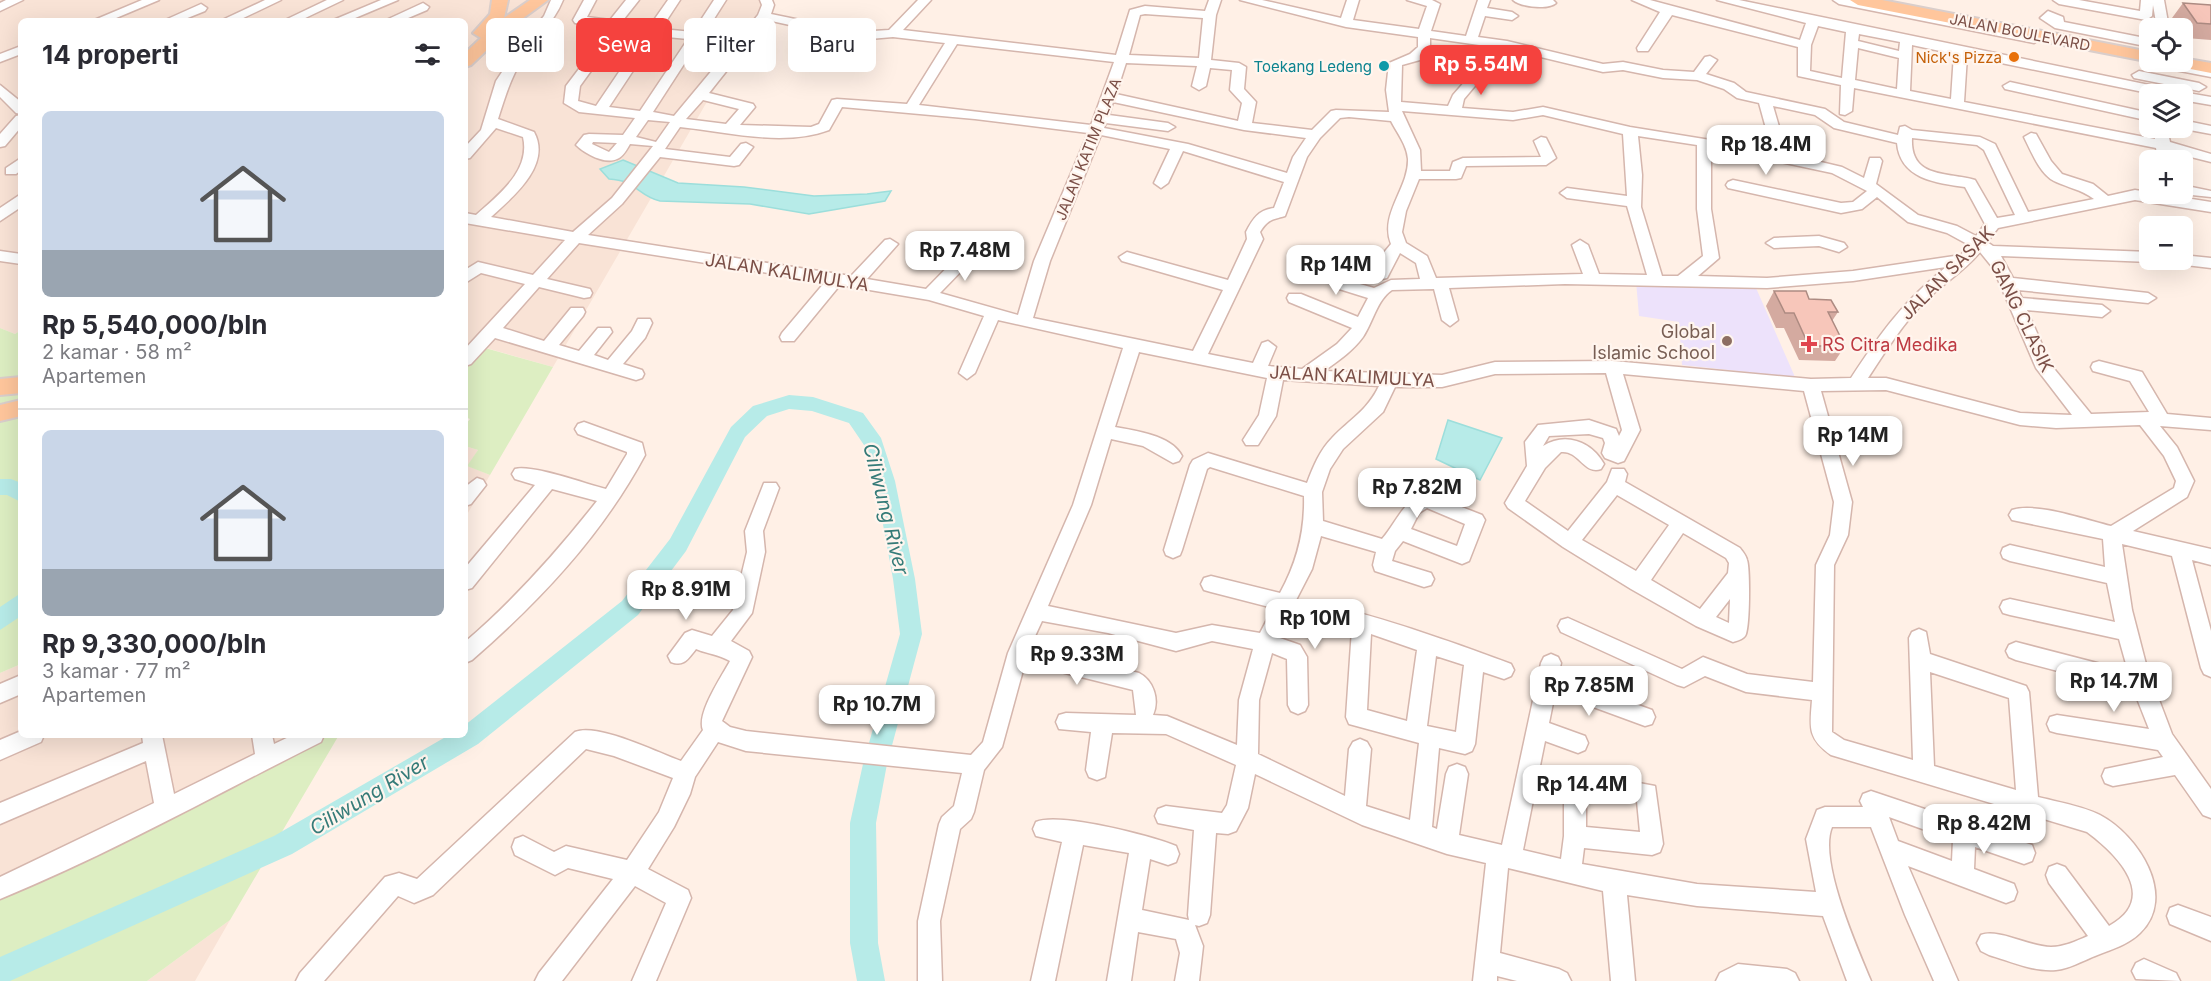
<!DOCTYPE html>
<html lang="id">
<meta charset="utf-8">
<style>
:root{--surface:#fff;--page:#f7f7f7;--text:#2b2b33;--muted:#7c7c81;--line:#e1e1e2;--accent:#f5423e}
body{margin:0;font-family:Inter,sans-serif;background:var(--page);color:var(--text);height:100vh;display:flex;flex-direction:column;font-size:22px;white-space:nowrap}
*{box-sizing:border-box;margin:0}
p{font-size:20px;color:var(--muted)}
.icon{flex:none;width:33px;height:33px;fill:none;stroke:currentColor;stroke-width:2;stroke-linecap:round;stroke-linejoin:round}
.map{position:relative;flex:1;overflow:hidden}
.side{position:absolute;left:18px;top:18px;width:450px;height:720px;display:flex;flex-direction:column;background:var(--surface);border-radius:9px;box-shadow:0 6px 24px #0002}
.side>*{flex:none}
.top-card{position:absolute;left:486px;top:18px;width:570px;height:54px;display:flex;gap:12px}
.controls{position:absolute;left:2139px;top:18px;display:grid;gap:12px}
.controls a{display:grid;place-items:center;width:54px;height:54px;border-radius:9px;background:var(--surface);box-shadow:0 6px 24px #0002;font-size:30px}
.price{position:absolute;translate:-50% -51px;padding:0 14px;border-radius:12px;background:#fff;color:#222;font-size:20px;line-height:39px;filter:drop-shadow(0 2px 3px #0008)}
.price::after{content:'';position:absolute;left:50%;top:36px;width:18px;height:14px;margin-left:-9px;background:inherit;clip-path:polygon(0 0,100% 0,50% 100%)}
.price.active{background:var(--accent);color:#fff}
ul{padding:0;list-style:none}
li{display:grid;align-content:center;gap:12px;height:318px;padding:0 24px}
li+li{border-top:2px solid var(--line)}
li span{display:grid;place-items:center;height:186px;border-radius:9px;color:#555}
li>.icon{margin-inline-start:auto}
span .icon{width:108px;height:108px;fill:#fffc;stroke-width:1}
li b{font-size:26px}
h2{display:flex;justify-content:space-between;align-items:center;height:72px;padding:0 24px;font-size:26px}
.tag{padding:0 21px;border-radius:9px;background:var(--surface);box-shadow:0 6px 24px #0002;font-size:21px;line-height:54px}
.tag.active{background:var(--accent);color:#fff}
.map>svg:first-child{display:block}
.residential{fill:#f9e3d6}
.education{fill:#ede2fb}
.green{fill:#ddeec2}
.water{fill:#b7ebe8;stroke:#9cdedb;stroke-width:1.5}
.lines{fill:none;stroke-linecap:round;stroke-linejoin:round}
.river{fill:#b7ebe8;fill-rule:evenodd}
.minor-casing{stroke:#d5b6ad;stroke-width:3}
.major-casing{stroke:#dacecb;stroke-width:4}
.minor{fill:#fff;fill-rule:evenodd}
.major{fill:#ffc69c;fill-rule:evenodd}
.wall{fill:#d4aaa0}
.building{fill:#f7c6ba;stroke:#ad8b82;stroke-width:1.5}
.food-dot{fill:#e8710a;stroke:#fff5ee;stroke-width:2}
.culture-dot{fill:#0f9aa8;stroke:#fff5ee;stroke-width:2}
.education-dot{fill:#8d6e63;stroke:#fff5ee;stroke-width:2}
.health-dot{fill:#e0444e;stroke:#fff5ee;stroke-width:2}
.labels{text-anchor:middle;dominant-baseline:central;stroke-width:4.5;stroke-linejoin:round;paint-order:stroke}
.far-street-label{font-size:15px;fill:#7b4f47;stroke:#fff5ee}
.far-food-label{font-size:15px;fill:#c56008;stroke:#fff5ee;text-anchor:end}
.far-culture-label{font-size:15px;fill:#0d838f;stroke:#fff5ee;text-anchor:end}
.street-label{font-size:18px;fill:#7b4f47;stroke:#fff5ee}
.education-label{font-size:18px;fill:#785e54;stroke:#fff5ee;text-anchor:end}
.health-label{font-size:18px;fill:#be3a42;stroke:#fff5ee;text-anchor:start}
.water-label{font-size:20px;font-style:italic;fill:#357b78;stroke:#fff5ee}
</style>
<div class="map">
<svg width="2211" height="981" viewBox="0 0 2211 981">
<rect width="100%" height="100%" fill="#fff0e6"/>
<path class="residential" d="M0,0H766L553,367L472,344L465,351V21H21V330L15,334L0,328Z
M465,446L478,450L468,466L490,475L465,518Z
M21,664V735H329L0,897V673Z
M230,920L195,981H147Z"/>
<path class="education" d="M1636,281L1706,287L1733,288L1735,284L1756,288L1795,377L1682,365L1679,322L1639,316Z"/>
<path class="green" d="M0,328L15,334L21,330V664L0,673Z
M471,344L553,367L490,475L467,466L478,450L465,446V425L470,419L465,417V351Z
M329,735H339L230,920L147,981H0V897Z"/>
<path class="water" d="M623,160L678,183L744,187L814,196L867,194L891,191L885,201L809,214L750,204L660,201C638,196 636,180 609,179L600,169Z
M1448,420L1502,438L1480,480L1436,459Z"/>
<g class="lines">
<path class="river" d="M789,395L813,397L863,413L881,438L895,481L915,579L922,634L887,764L876,823L878,943L885,981H857L850,943V823L863,764L900,634L893,579L875,481L864,445L849,423L812,411L789,409L767,416L745,437L686,551L638,615L478,744L292,854L10,981H0V957L274,836L449,735H465V725L622,601L670,539L731,427L753,406Z
M0,479H11L21,483V502L7,495H0Z
M21,593V616L0,630V607Z"/>
<g class="minor-casing">
<path id="minor" d="M6,0H23L0,11V3Z
M142,0H159L109,21H92Z
M265,0H281L237,21H220Z
M327,0H343L299,21L285,20Z
M381,0H398L348,21H331Z
M551,0H563C554,23 536,37 523,58C511,77 505,97 498,119L534,132C552,165 513,197 491,217L573,232L612,198L653,146L630,144C627,149 623,157 617,159C605,165 584,153 576,145L584,135L589,134L623,135L635,118L579,112L564,103L566,86L610,28L575,23L573,20L584,0H596L587,17L610,20L626,0H639L620,24L649,27L668,0H680L661,29L693,32L714,0H726L705,33L730,35L736,39L730,43L700,40L693,51L716,53L722,57L716,61L688,58L653,112L674,116L758,15L762,5L760,0H772L774,5L771,14L858,32L889,30L918,0H931L903,30L1116,55L1130,10L1145,6L1205,11L1209,0H1221L1216,15L1211,60L1239,63L1246,67L1244,89L1256,102L1252,123L1312,130L1331,111L1336,110L1389,112L1386,90L1389,63L1410,54L1418,47V37L1346,27L1240,0H1262L1341,18L1347,0H1359L1353,20L1419,29L1427,6L1407,0H1432L1440,4L1431,31L1466,36L1478,0H1490L1487,8L1512,12L1518,16L1512,20L1485,16L1478,37L1507,41L1603,64L1623,62L1663,70L1694,72L1705,57L1710,56L1717,60L1706,74L1734,83L1746,92L1825,109L1844,122L1898,135L1900,127L1905,126L1912,130L1980,137L1995,144L2028,212L2094,199C2081,189 2068,188 2054,181C2040,174 2031,151 2024,137L2031,133L2036,134L2051,161L2062,174L2093,184L2108,196L2135,190L2211,202V212L2135,200L1998,228L1987,242L1993,246L2150,252V260H2156L2150,262L2001,256L2013,278L2148,293L2156,298L2148,303L2018,290L2022,298L2102,305L2110,311L2102,317L2027,310L2051,365L2091,414L2149,412L2130,381L2093,371L2091,367L2093,363L2099,361L2142,372L2167,414L2211,418V430L2160,426L2177,447L2194,481L2187,497L2133,531L2211,549V565L2192,560L2211,631V677L2204,674L2201,668L2172,556L2122,544L2132,610L2147,668L2172,734L2211,789V818L2203,815L2175,775L2113,786L2105,783L2102,776L2105,769L2163,757L2158,750L2057,733L2050,731L2047,724L2050,717L2057,715L2149,729L2134,691L2016,660L2009,657L2006,651L2009,645L2016,642L2128,671L2119,639L2010,615L2003,613L2000,607L2003,601L2010,599L2115,622L2107,583L2010,561L2003,558L2001,553L2003,548L2010,545L2105,567L2103,539L2012,520L2009,515L2012,510C2036,502 2086,520 2111,526L2174,488L2176,481L2164,456L2140,425L2056,428L2020,425L1886,390L1821,391L1852,502L1848,535L1834,565L1832,732L1844,740L1913,760L1909,638L1912,632L1919,629L1926,632L1930,654L2026,686L2029,692L2038,797C2058,802 2082,806 2100,815C2138,835 2178,896 2140,933C2128,945 2110,950 2095,956C2082,961 2069,969 2056,970C2033,972 2010,961 1989,955L1981,951L1977,943L1981,935C1998,928 2030,947 2051,947C2064,947 2076,941 2088,936L2049,883L2046,875L2049,867L2057,864L2065,867L2109,926C2160,898 2118,855 2087,832L1831,755C1807,738 1810,727 1812,700L1746,692L1705,676L1684,687L1677,685L1561,632L1558,626L1561,620L1568,618L1682,669L1703,657L1747,674L1813,682L1816,565L1830,535L1834,502L1804,391L1623,374L1640,430L1624,461L1618,463L1605,458L1602,453L1605,443L1603,438L1589,434L1549,436L1543,446C1565,432 1591,441 1604,464L1601,469C1584,475 1579,450 1561,452L1545,468L1525,501L1568,531L1607,482L1612,469H1624L1627,474L1625,482L1740,548C1742,551 1746,555 1747,560C1750,567 1750,630 1745,636C1743,639 1737,641 1733,642L1696,626L1631,589L1563,547L1508,508L1505,503L1527,466L1525,442L1538,425L1589,420L1616,429L1619,436L1622,430L1606,373L1495,374L1442,387H1395L1383,412L1343,449L1330,469L1322,492L1323,521L1382,539C1397,522 1403,500 1426,493L1482,515L1485,520L1469,561L1462,564L1403,541L1395,551L1392,561L1431,573L1434,579L1431,585L1424,587L1375,571L1373,565L1376,552L1321,536L1312,569L1277,637L1300,645L1307,657L1308,705L1305,711L1298,714L1291,711L1288,705L1287,659L1272,653L1259,700L1258,754L1345,796L1349,749L1353,742L1360,739L1367,742L1371,749L1366,806L1410,820L1419,743L1349,724L1346,717L1352,629L1318,619L1315,613L1318,607C1338,600 1482,653 1511,664L1514,670L1511,676L1504,679L1483,672L1475,744L1472,751L1465,754L1439,748L1432,827L1437,829L1446,774L1449,767L1457,764L1465,767L1468,774L1459,835L1502,845L1541,663L1544,657L1551,654L1558,657L1561,663L1558,676L1652,710L1655,717L1652,724L1645,726L1555,693L1549,723L1585,736L1588,743L1585,750L1578,753L1545,741L1523,850L1561,859L1564,836V781L1567,774L1575,771L1655,786L1663,844L1660,852L1652,855L1584,848L1582,864L1697,884L1816,892L1806,839L1817,810L1825,807H1863L1860,801L1863,794L1871,791L2032,845L2035,853L2032,861L2024,864L1975,847L1974,869L2014,884L2017,892L2014,900L2006,903L1908,866L1958,981H1934L1905,915L1871,827H1832C1818,860 1857,947 1871,981H1847L1823,916L1697,906L1627,895L1635,981H1611L1603,891L1508,868L1500,953L1559,969L1567,973L1571,981H1517L1497,976V981H1473L1486,863L1447,854L1362,825L1255,774L1248,808L1236,831L1228,834L1216,833L1210,915L1207,923L1199,926L1195,925L1203,946L1199,981H1175L1180,953L1176,939L1138,932L1131,981H1107L1129,853L1083,845L1055,981H1031L1062,842L1036,836L1033,829L1036,822C1060,812 1151,836 1176,846L1179,854L1176,862L1168,865L1150,859L1142,910L1189,920L1188,915L1194,830L1158,823L1155,816L1158,809L1166,806L1222,813L1227,805L1236,765L1166,734L1112,733L1105,777L1097,780L1089,777L1086,770L1091,732L1059,729L1056,722L1059,715L1066,713L1136,715L1133,690L1025,663L1002,747L984,770L974,812L971,819L960,829L940,921L942,981H918V921L939,824L942,817L954,806L962,773L746,751L718,742L695,777L690,794L674,827L648,869L688,890L691,898L656,981H632L666,903L635,886L562,981H535L539,973L613,879L568,868L555,875L515,855L512,847L515,839L523,836L554,852L566,846L627,860L659,812L673,778L614,756L586,749L433,895L414,903L398,896L324,981H296L300,973L385,877L399,873L417,879L575,732C598,723 656,752 681,761L703,730C696,714 722,676 730,661C718,654 708,654 696,649C688,659 684,667 671,662L668,656L685,633L692,630L712,636L733,610L747,552L745,531L764,483H776L779,488L763,531L765,552L752,613L731,641L749,651L752,657L722,721L730,727L746,731L971,755L983,742L1008,653L1073,505L1123,348L998,320L975,373L967,379L959,373L984,316L929,300L840,285L794,341H782L780,337L782,333L825,282L579,243L547,279L590,289L592,293L590,297L584,298L539,287L503,328L544,341L571,308H583L585,312L583,316L559,345L579,351L598,328H610L612,332L594,355L608,360L632,331L638,319H650L652,323L645,338L623,364L642,370L644,374L642,378L636,380L495,338L471,364L465,366V349L525,284L481,273L465,283V270L478,262L533,275L565,240L465,223V213L476,215C498,195 531,171 523,137L496,128L470,158L465,159V147L481,130L496,81L522,42L525,32L516,29L498,34L492,30C502,21 523,18 534,28L544,16ZM1145,14L1203,18L1199,58L1129,55L1140,15ZM767,20L858,40L893,37L945,43L907,104L837,99L832,100L819,124L811,127L740,125L755,107L753,104L709,93ZM619,32L644,35L596,106L578,101L580,86ZM656,36L688,39L640,111L609,107ZM1430,38L1507,49L1603,72L1623,70L1663,78L1697,80L1724,89L1737,98L1759,103L1772,150L1630,127L1543,107L1513,112L1462,108L1464,99L1485,74L1521,80L1528,76L1521,72L1475,64L1430,47ZM957,44L1114,62L1091,125L919,105ZM1426,54L1473,72L1453,95L1448,106L1401,102L1402,65L1420,60ZM1126,63L1197,66L1192,86L1199,90L1206,86L1210,68L1232,70L1230,90L1242,103L1238,121L1116,94ZM703,100L739,109L726,124L686,119ZM1113,102L1244,130L1306,138L1293,157L1287,173L1188,144L1104,128L1106,123L1168,131L1175,127L1168,123L1109,115ZM1773,106L1815,115L1834,128L1897,143C1900,179 1936,183 1965,187L1985,224L1976,236L1957,226L1918,215L1876,184L1882,161L1880,158H1870L1864,178L1842,167L1787,154ZM842,107L975,119L1088,133L1034,261L1018,315L940,293L975,257L998,254L1001,250L993,245L965,249L926,289L867,279L898,244L890,239L885,240L851,276L588,235L622,204L660,157L734,166L739,165L753,147L746,143L741,144L730,157L665,149L680,127C727,132 784,147 829,130ZM1402,111L1513,120L1543,115L1623,134L1627,196L1567,188L1560,193L1567,198L1627,206L1647,275L1599,274L1588,245L1580,240L1572,245L1583,274L1436,278L1427,256L1406,243L1402,232L1406,211L1419,179H1456L1461,178L1466,166L1546,165L1556,158L1546,138L1541,137L1534,141L1541,157L1463,158L1453,162L1450,171H1421L1420,150ZM1349,117L1391,121C1397,133 1407,145 1408,159C1409,188 1379,214 1391,244L1381,256L1374,274L1382,279L1387,278L1400,253L1416,263L1420,279L1391,280L1374,288L1342,279L1336,280L1334,284L1336,288L1368,298L1358,317L1301,294H1289L1287,298L1289,302L1352,328L1337,344L1302,369L1268,366L1276,347L1268,341L1262,343L1253,363L1208,354L1263,239L1260,232C1268,219 1272,220 1285,216L1307,157L1320,138L1340,118ZM648,120L670,122L656,142L636,137ZM1101,135L1170,149L1154,183L1161,188L1168,183L1183,151L1284,182L1274,208C1259,210 1253,218 1246,232L1247,239L1228,280L1127,252L1119,257L1122,261L1223,290L1193,351L1033,318L1050,261ZM1638,136L1697,145V209L1703,256L1678,276H1662L1641,207L1642,175ZM1912,138L1977,145L1984,150L2015,215L1997,218L1975,180C1947,172 1910,179 1912,138ZM593,142L617,143L609,152L592,144ZM1711,147L1832,173L1867,191L1853,202L1841,203L1733,180L1728,182L1726,185L1728,188L1841,213L1862,209L1877,197L1908,222L1947,233L1969,245L1961,255L1853,271L1767,278L1698,276L1719,258L1711,209ZM1980,252L1993,268L2036,368L2072,415L2020,413L1886,378H1868C1885,352 1902,325 1924,302C1942,284 1964,272 1980,252ZM1946,267C1903,302 1881,332 1851,378L1811,379L1613,361L1495,362L1442,375L1324,371C1338,361 1353,351 1363,337C1373,322 1377,300 1392,290L1434,289L1442,320L1450,326L1458,320L1449,288L1565,284L1767,288L1853,281ZM1139,352L1267,378L1259,415L1243,440L1246,445H1258L1276,416L1283,380L1379,386C1367,411 1350,419 1332,438C1320,450 1313,467 1307,483L1208,453L1193,460L1190,465L1164,550L1166,555L1173,558L1180,555L1182,550L1207,469L1210,467L1304,496C1305,532 1297,562 1280,593L1211,576L1204,578L1201,584L1204,590L1211,592L1273,608L1260,633L1212,625L1176,633L1048,606L1091,505L1111,439L1143,446L1173,463L1179,461L1182,456C1171,435 1136,431 1115,427ZM1617,495L1669,525L1636,571L1582,540ZM1427,508L1465,524L1457,546L1411,529L1419,513ZM1683,533L1726,558L1729,563L1728,573L1700,609L1651,580ZM1730,599L1729,623L1716,617ZM1042,621L1108,633L1176,651L1212,641L1253,649L1239,700L1237,745L1167,716L1153,715C1160,699 1153,680 1139,673L1030,647ZM1371,634L1417,650L1407,721L1367,710ZM1436,656L1464,665L1456,732L1427,726ZM1930,672L2009,698L2016,790L1934,766ZM1586,793L1637,801L1640,832L1586,827ZM1889,817L1953,840L1952,861L1898,841Z
M1513,0H1553L1556,3C1548,10 1521,7 1513,0Z
M1632,0H1650L1800,40L1806,23L1717,0H1739L2159,87L2161,94L2150,96L2148,93L1967,56L1964,102L2155,139L2153,128H2167L2170,142L2211,154V162L2171,152L2172,160H2158L2156,148L1854,88L1852,111L1845,115L1840,114L1841,85L1798,76V47L1672,15L1648,51H1638L1637,48L1660,12ZM1818,26L1846,32L1842,78L1810,71L1811,45ZM1859,34L1900,42L1899,51L1858,41ZM1912,45L1954,54L1951,99L1910,91ZM1858,48L1899,58L1897,89L1855,80Z
M1833,0H1858L2034,35L2040,39L2034,43L1839,4Z
M2053,0H2079L2140,11L2141,0H2164L2169,28H2157L2153,5L2152,16L2146,20L2059,4Z
M423,3L429,7L427,10L401,21H384Z
M201,4L207,8L205,11L180,21H163Z
M2048,11L2063,17L2064,22L2150,39V47L2055,28L2040,18Z
M21,46V54L0,62V54Z
M2150,59V62H2172L2211,69V77L2149,65Z
M2139,71L2199,83L2206,87L2199,91L2134,78L2132,75Z
M2010,82L2150,113V121L2005,89L2003,86Z
M0,85L21,102V114L16,113L0,97Z
M2182,92L2211,97V105L2182,100V94H2176Z
M21,115V127L5,146L0,147V134L16,116Z
M2182,120L2211,126V134L2179,128H2182Z
M21,158V170L16,174H6V168Z
M2182,185L2211,191V197L2182,194Z
M21,194V207L0,221V208Z
M1819,236L1844,243L1847,247L1839,252L1819,246L1774,248L1766,243L1774,238Z
M0,251L21,254V264L0,261Z
M2182,255L2211,258V268L2177,264L2175,260H2182Z
M584,422L642,443L645,455C602,535 540,601 472,660L465,663V642C515,599 556,553 597,501L552,489L472,588L465,590V568L535,485L515,479L512,474L515,469C531,464 586,484 606,489L627,454V452L578,434L575,429L578,424Z
M477,478L483,480L486,485L471,504L465,506V487Z
M21,675V694L0,703V684Z
M21,731V735H44L41,742L0,760V740Z
M142,735H162L174,794L255,754L252,735H272L274,744L293,735H324L321,742C215,795 110,854 0,899V877L154,803L146,761L0,824V803L143,743Z
M2178,905L2211,917V941L2170,924L2167,916L2170,908Z
M2144,959L2176,973L2180,981L2136,979L2132,971L2136,963Z
M1738,964L1787,969L1795,973L1799,981H1716L1720,973Z"/>
</g>
<g class="major-casing">
<path id="major" d="M492,0H508L504,18L530,0H548L511,27L471,65L465,67V53L481,38L473,33L490,14Z
M1850,0H1882L2150,52L2151,62L1858,5Z
M2182,58L2211,63V73L2170,65L2168,62H2182Z
M21,377V393L0,395V379Z
M21,400V416L0,421V405Z"/>
</g>
<use href="#minor" class="minor"/>
<use href="#major" class="major"/>
</g>
<path class="wall" d="M2183,3L2211,5V40L2186,38L2182,33V28H2179L2172,18Z
M1774,291L1809,299L1838,312L1832,321L1845,346L1835,361L1799,360L1784,328H1776L1766,306Z"/>
<path class="building" d="M2183,3L2211,5V24L2197,23Z
M1774,291H1806L1809,299L1831,300L1838,312H1828L1845,346H1809L1794,313H1785Z"/>
<circle class="food-dot" cx="2014" cy="57" r="6"/>
<circle class="culture-dot" cx="1384" cy="66" r="6"/>
<circle class="education-dot" cx="1727" cy="341" r="6"/>
<path class="health-dot" d="M1806 335h6v6h6v6h-6v6h-6v-6h-6v-6h6z"/>
<g class="labels">
<g class="far-street-label">
<text transform="translate(2020 32) rotate(11)">JALAN BOULEVARD</text>
<text transform="translate(1088 149) rotate(-68)">JALAN KATIM PLAZA</text>
</g>
<g class="far-food-label">
<text x="2002" y="57">Nick's Pizza</text>
</g>
<g class="far-culture-label">
<text x="1372" y="66">Toekang Ledeng</text>
</g>
<g class="street-label">
<text transform="translate(787 272) rotate(9)">JALAN KALIMULYA</text>
<text transform="translate(1947 273) rotate(-45)">JALAN SASAK</text>
<text transform="translate(2022 316) rotate(64)">GANG CLASIK</text>
<text transform="translate(1352 376) rotate(3)">JALAN KALIMULYA</text>
</g>
<g class="education-label">
<text x="1715" y="331">Global<tspan x="1715" dy="21">Islamic School</tspan></text>
</g>
<g class="health-label">
<text x="1822" y="344">RS Citra Medika</text>
</g>
<g class="water-label">
<text transform="translate(886 509) rotate(76)">Ciliwung River</text>
<text transform="translate(369 795) rotate(-31)">Ciliwung River</text>
</g>
</g>
</svg>
<div class="controls">
<a><svg class="icon" aria-label="locate" viewBox="0 0 24 24"><circle cx="12" cy="12" r="6"/><path d="M12 2v4M12 18v4M2 12h4M18 12h4"/></svg></a>
<a><svg class="icon" aria-label="layers" viewBox="0 0 24 24"><path d="M12 4l9 5-9 5-9-5zM3 14l9 5 9-5"/></svg></a>
<a>+</a>
<a>−</a>
</div>
<b class="price active" style="left:1481px;top:96px">Rp 5.54M</b>
<b class="price" style="left:1766px;top:176px">Rp 18.4M</b>
<b class="price" style="left:965px;top:282px">Rp 7.48M</b>
<b class="price" style="left:1336px;top:296px">Rp 14M</b>
<b class="price" style="left:1853px;top:467px">Rp 14M</b>
<b class="price" style="left:1417px;top:519px">Rp 7.82M</b>
<b class="price" style="left:686px;top:621px">Rp 8.91M</b>
<b class="price" style="left:1315px;top:650px">Rp 10M</b>
<b class="price" style="left:1077px;top:686px">Rp 9.33M</b>
<b class="price" style="left:2114px;top:713px">Rp 14.7M</b>
<b class="price" style="left:1589px;top:717px">Rp 7.85M</b>
<b class="price" style="left:877px;top:736px">Rp 10.7M</b>
<b class="price" style="left:1582px;top:816px">Rp 14.4M</b>
<b class="price" style="left:1984px;top:855px">Rp 8.42M</b>
<div class="top-card">
<a class="tag">Beli</a>
<a class="tag active">Sewa</a>
<a class="tag">Filter</a>
<a class="tag">Baru</a>
</div>
<section class="side">
<h2>14 properti<svg class="icon" aria-label="filters" viewBox="0 0 24 24"><path d="M4 7h16M4 17h16"/><circle cx="9" cy="7" r="2"/><circle cx="15" cy="17" r="2"/></svg></h2>
<ul>
<li><span style="background:linear-gradient(#c9d6e8 75%,#9aa5b1 0)"><svg class="icon" aria-label="home" viewBox="0 0 24 24"><path d="M3 11l9-7 9 7M6 9v11h12V9"/></svg></span><div><b>Rp 5,540,000/bln</b><p>2 kamar · 58 m²</p><p>Apartemen</p></div></li>
<li><span style="background:linear-gradient(#c9d6e8 75%,#9aa5b1 0)"><svg class="icon" aria-label="home" viewBox="0 0 24 24"><path d="M3 11l9-7 9 7M6 9v11h12V9"/></svg></span><div><b>Rp 9,330,000/bln</b><p>3 kamar · 77 m²</p><p>Apartemen</p></div></li>
</ul>
</section>
</div>
